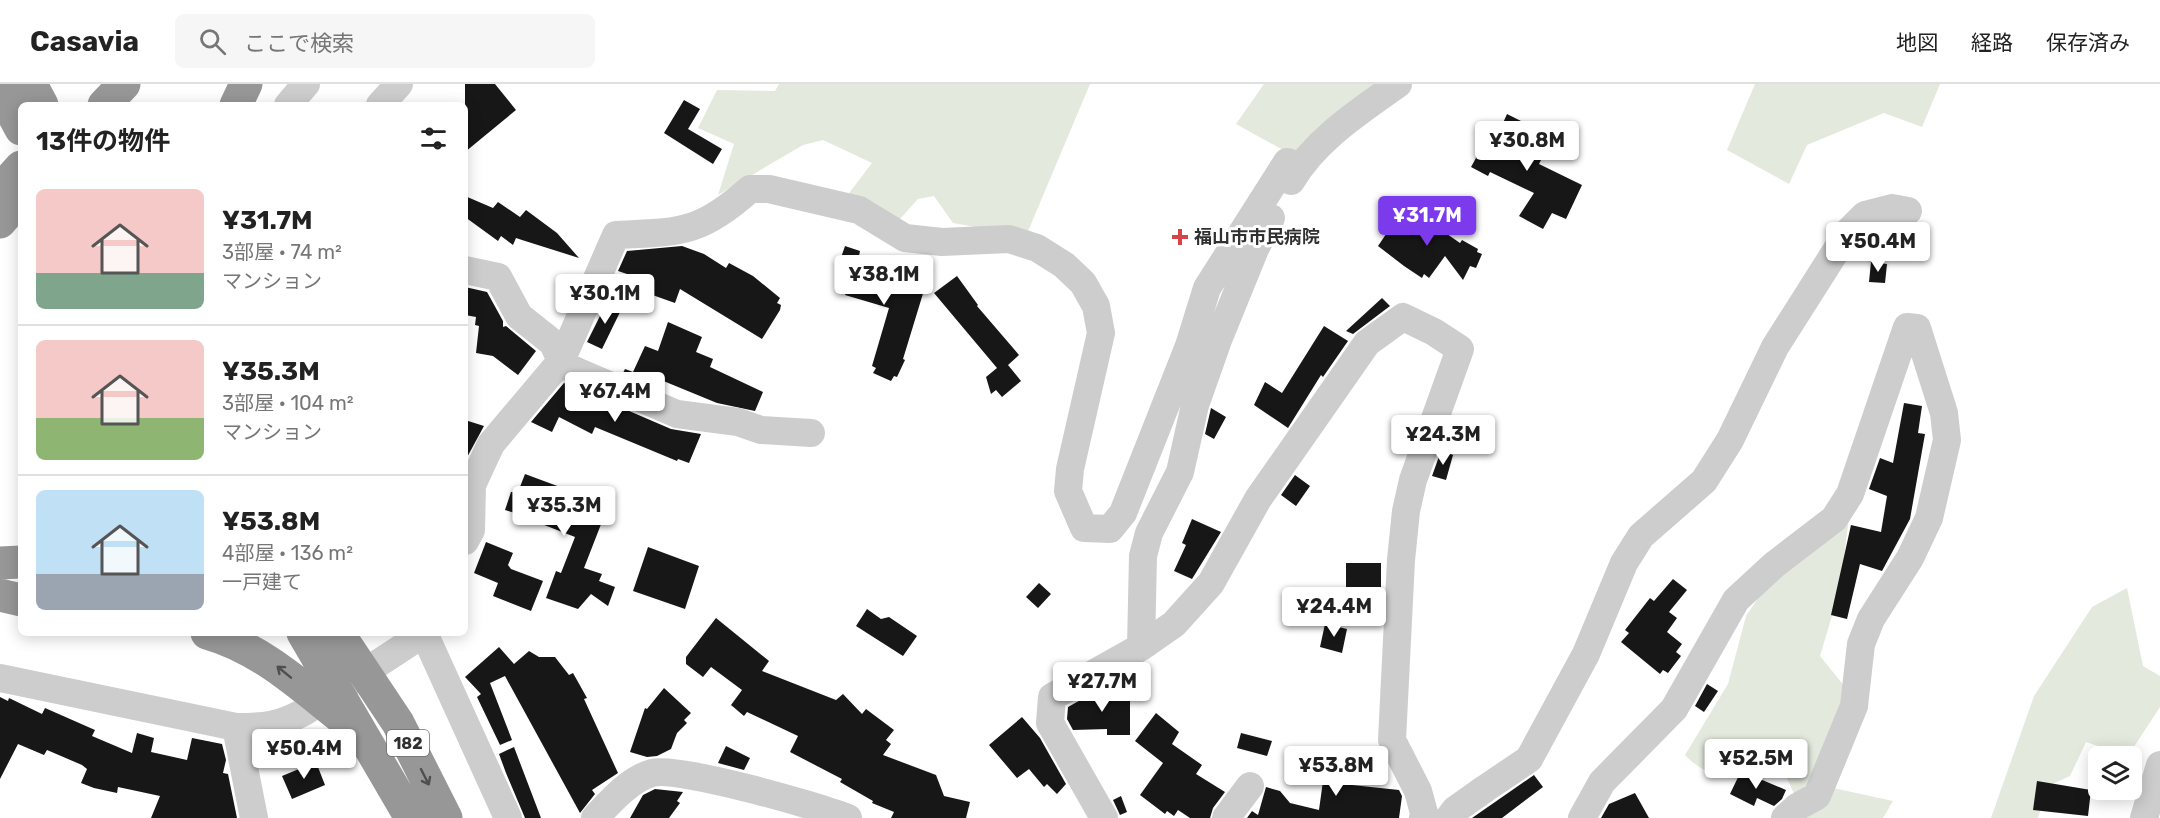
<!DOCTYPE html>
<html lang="ja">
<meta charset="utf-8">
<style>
:root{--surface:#fff;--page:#f6f6f6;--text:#222;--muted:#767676;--line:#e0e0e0;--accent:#7c3aed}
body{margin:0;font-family:Rubik,"Noto Sans JP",sans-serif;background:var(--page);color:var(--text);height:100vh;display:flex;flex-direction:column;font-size:22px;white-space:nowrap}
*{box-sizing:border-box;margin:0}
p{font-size:20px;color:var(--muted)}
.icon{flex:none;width:33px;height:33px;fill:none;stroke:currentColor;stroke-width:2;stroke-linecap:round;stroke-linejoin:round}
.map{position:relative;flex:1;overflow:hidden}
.panel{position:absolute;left:18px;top:18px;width:450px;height:534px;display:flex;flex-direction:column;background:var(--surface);border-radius:9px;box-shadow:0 3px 15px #0003}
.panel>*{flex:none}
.fabs{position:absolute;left:2088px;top:662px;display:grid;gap:12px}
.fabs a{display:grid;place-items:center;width:54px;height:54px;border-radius:9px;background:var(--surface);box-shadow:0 3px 15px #0003;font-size:30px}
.price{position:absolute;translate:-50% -51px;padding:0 14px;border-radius:6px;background:#fff;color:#222;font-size:20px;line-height:39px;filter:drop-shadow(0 2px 3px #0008)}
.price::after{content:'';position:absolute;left:50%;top:36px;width:18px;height:14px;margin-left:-9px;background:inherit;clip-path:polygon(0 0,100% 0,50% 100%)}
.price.current{background:var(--accent);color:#fff}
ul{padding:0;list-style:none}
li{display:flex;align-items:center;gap:18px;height:150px;padding:0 18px}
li+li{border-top:2px solid var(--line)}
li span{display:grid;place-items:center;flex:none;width:168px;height:120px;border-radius:9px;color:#555}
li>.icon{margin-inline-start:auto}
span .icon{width:72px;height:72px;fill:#fffc;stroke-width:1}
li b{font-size:26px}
h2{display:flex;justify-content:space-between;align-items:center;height:72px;padding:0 18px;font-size:26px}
header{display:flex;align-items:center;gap:36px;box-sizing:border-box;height:84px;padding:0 30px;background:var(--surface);border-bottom:2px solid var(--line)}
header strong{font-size:28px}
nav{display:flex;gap:33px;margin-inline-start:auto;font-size:21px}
.search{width:420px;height:54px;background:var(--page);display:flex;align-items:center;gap:15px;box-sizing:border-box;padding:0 21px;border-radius:9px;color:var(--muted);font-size:22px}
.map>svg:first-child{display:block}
.green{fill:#e3e9dd}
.building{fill:#171717}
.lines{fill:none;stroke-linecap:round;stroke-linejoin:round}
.minor{stroke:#cdcdcd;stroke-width:28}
.highway{stroke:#979797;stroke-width:33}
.oneway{stroke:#4f4f4f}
.poi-dot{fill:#d6444a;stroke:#fff;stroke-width:2}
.labels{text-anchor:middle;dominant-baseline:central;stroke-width:6;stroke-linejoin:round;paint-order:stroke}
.shield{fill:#fff;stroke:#6e6e6e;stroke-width:1.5}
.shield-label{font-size:16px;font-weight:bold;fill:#303030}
.poi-label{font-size:18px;font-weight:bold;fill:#303030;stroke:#fff;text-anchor:start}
</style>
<header>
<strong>Casavia</strong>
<div class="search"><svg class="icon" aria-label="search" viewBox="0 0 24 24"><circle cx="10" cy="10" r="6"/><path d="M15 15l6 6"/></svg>ここで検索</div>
<nav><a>地図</a><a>経路</a><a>保存済み</a></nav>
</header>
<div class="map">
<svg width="2160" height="734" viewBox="0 0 2160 734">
<rect width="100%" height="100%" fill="#fff"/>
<path class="green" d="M779,0H1090L1026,152L953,139L934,112L918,115L899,136L847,112L872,79L823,56L803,61L718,111L734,60L698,44L717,6L775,7Z
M1264,0H1379L1292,71L1236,40Z
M1755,0H1940L1922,43L1884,29L1807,61L1789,100L1727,66Z
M1849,433L1840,505L1820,572L1845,603L1837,644L1812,708L1797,716L1786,692C1749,693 1712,701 1685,671L1728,600L1746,532L1778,485Z
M2127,504L2143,582L2160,592V623L2128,672L2086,658L2070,692L2048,702L2038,734H1991L2034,612L2092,523Z
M1833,704L1893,717L1883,734H1796Z"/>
<path class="building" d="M465,0H495L516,26L465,68Z
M684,16L700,25L688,45L722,65L713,80L664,49Z
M1507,30L1527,40L1524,47L1543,59L1537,67L1544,70L1539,80L1582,101L1566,135L1552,129L1543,145L1519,132L1534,109L1490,88L1488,92L1471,83L1492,45L1499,48Z
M465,112L493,124L498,118L520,133L526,126L557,149L579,174L522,156L516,154L513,161L501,152L498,157L465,133Z
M1401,128L1418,139V130L1460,159L1462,156L1478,165L1477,168L1482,170L1476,184L1470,182L1463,196L1445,172L1429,194L1424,190L1422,194L1404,182L1378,162Z
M682,162L704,170L726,184L729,179L753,192L780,214L777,219L781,221L780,226L762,255L680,205L675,219L644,208L648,197L618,187L627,167Z
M845,162L860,167L859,172L894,183L891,193L925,203L903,275L905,276L897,293L894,292L891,297L873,289L876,284L872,282L889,224L845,211L850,196L835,191Z
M1871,178L1887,180L1885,199L1869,198Z
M957,192L978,221L977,222L1019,271L1008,281L1021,297L1002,313L996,306L991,310L986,293L997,284L934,209Z
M465,203L487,208L503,237V243L506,242L536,267L518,291L493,272L476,269L479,242L475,241L476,233L465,231Z
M1382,214L1390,222L1353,250L1346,247Z
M608,216L622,224L602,265L587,258Z
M668,238L702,253L696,268L713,275L710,283L763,308L755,327L717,319L661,296L658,304L623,289L625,285L633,288L645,262L658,267Z
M1324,242L1348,257L1323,293L1321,291L1288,344L1254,321L1265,298L1282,309Z
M564,299L671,345L701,350L689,379L678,375L677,377L595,343L592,350L559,333L552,348L531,338Z
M1904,319L1922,322L1918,349L1925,350L1910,435L1882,487L1860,480L1847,535L1831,531L1851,441L1881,448L1887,412L1869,405L1880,374L1893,379Z
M1211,324L1226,333L1214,355L1205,350Z
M465,336L484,342L465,377Z
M1441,367L1453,371L1446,396L1432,392Z
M525,390L587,413L584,422L605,430L584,484L602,490L599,497L615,503L608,522L591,510L578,525L546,514L556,487L561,489L575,453L534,437L532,441L513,435L515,429L505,426L511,408H518Z
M1295,391L1310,402L1296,422L1281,411Z
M1192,435L1221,448L1192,495L1174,487L1186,461L1182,459Z
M486,458L513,469L508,481L511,485L543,497L531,527L493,512L498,499L474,489Z
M648,463L699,482L685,525L633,507Z
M1346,479H1381V518H1346Z
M1673,495L1687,506L1669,528L1677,534L1667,548L1682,560L1676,568L1681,572L1668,589L1663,586L1660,590L1621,558L1629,549L1625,546L1650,514L1654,517Z
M1039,499L1051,510L1038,524L1026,513Z
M867,525L881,535L889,533L917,552L903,572L856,542Z
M716,534L769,577L762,587L836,616L843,610L862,630L866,625L894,646L886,656L891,660L883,671L936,691L944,712L970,718L966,734H891L894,728L872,719L873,717L840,698L842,695L790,668L798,652L747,628L744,632L731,621L742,606L711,583L703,593L686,580V573Z
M1325,540L1347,545L1342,569L1320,563Z
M499,563L514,580L529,567L539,573H555L569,591L573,589L587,614L584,615L618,689L592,706L595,710L580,729L505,592L490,599L512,656L500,661L477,613L481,610L465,593Z
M1707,600L1718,607L1704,628L1695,622Z
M664,604L691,629L684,636L687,639L677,649L671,665L657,672L647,673L630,668L645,624L647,625Z
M1095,608H1130V651H1107V645L1073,646L1067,635L1068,623Z
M0,613L8,617L9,614L42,630L45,624L95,646L92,652L132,669L137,649L154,654L151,668L187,676L192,654L222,660L226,676L223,689L228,690L237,734H151L160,712L118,703L117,709L94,704L81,699L87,685L82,681L47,666L44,671L18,660L0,695Z
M1156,629L1179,648L1172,660L1202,681L1196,690L1225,708L1213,724L1210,734H1190L1178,726L1174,732L1167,727L1165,730L1140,711L1163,679L1135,657Z
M1022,633L1040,654L1066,700L1057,710L1047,700L1044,703L1029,685L1017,694L989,661Z
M1241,649L1272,657L1267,672L1237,664Z
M726,662L750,674L744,686L718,679Z
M514,663L541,734H525L506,689L499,670Z
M1327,668L1350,671L1349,679L1355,680L1352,701L1399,706L1402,712L1399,734H1247L1252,727L1258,731L1266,703L1280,707L1290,719L1319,726Z
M316,678L325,701L292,715L282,692Z
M1741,687L1786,706L1782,715L1774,722L1757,714L1754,722L1730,710Z
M1534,691L1543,703L1502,734H1472Z
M2037,697L2091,706L2088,732L2033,726Z
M655,705L683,708L677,717L680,719L669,734H630L643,711Z
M1635,709L1649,734H1601L1609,720Z
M1121,712L1127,728L1120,731L1113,716Z"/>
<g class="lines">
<path class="minor" d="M288,21L306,0
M380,21L399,0
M1291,97C1316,55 1359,28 1398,0
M465,186L498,193L519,232L553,259L561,277L574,286L677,330L738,338L761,346L811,349
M465,457L471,446L472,401L491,360L561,277L616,151C680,148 700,150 750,105H769L859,126L905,154L942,158L1009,155L1037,164L1064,181L1083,199L1096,222L1101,249L1070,385L1068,407L1084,444L1110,445L1123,429L1189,262L1207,204L1287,78L1300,82
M424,549L508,734
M1141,563L1143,472L1149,449L1180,388L1195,321L1218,256L1255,165L1271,134
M0,594L236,643C265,643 278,642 304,628L423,550
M236,643L254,734
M595,734C610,718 630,695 652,689C678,682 818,722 848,734
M1104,734L1050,639L1052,613L1141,563L1174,540L1211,499L1258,415L1367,259L1403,233L1434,248L1460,265L1413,396L1406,427L1401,476L1392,656L1418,707L1424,729L1423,734
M1226,734L1250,702
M1449,734L1455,726L1486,704L1529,675L1586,570L1624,479L1641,452L1704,397L1730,356L1775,263L1848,148L1865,131L1892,124L1908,127
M1582,734L1602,698L1674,625L1736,516L1774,481L1834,435L1850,410L1907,243L1917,244L1944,329L1947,356L1929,434L1910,474L1871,535L1861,560L1854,622L1817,712L1797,723L1785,734
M2144,734L2160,681"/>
<path class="highway" d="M31,0L42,21
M0,7L21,45
M104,21L124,0
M236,21L246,0
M0,106L21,83
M0,138L21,114
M0,479L21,478
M0,511L21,516
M207,549C264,565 306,607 352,642
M303,549L411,734
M338,549L398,639L446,734"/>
</g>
<defs><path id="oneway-shaft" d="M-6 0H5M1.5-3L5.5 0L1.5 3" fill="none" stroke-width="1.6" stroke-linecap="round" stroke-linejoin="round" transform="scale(1.5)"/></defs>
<g class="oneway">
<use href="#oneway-shaft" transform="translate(284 588) rotate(-141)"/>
<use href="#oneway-shaft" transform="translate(425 693) rotate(63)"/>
</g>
<path class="poi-dot" d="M1177 144h6v6h6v6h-6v6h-6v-6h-6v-6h6z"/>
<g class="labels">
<rect class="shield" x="387" y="646" width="42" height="26" rx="4.5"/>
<g class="shield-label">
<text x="408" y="659">182</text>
</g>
<g class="poi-label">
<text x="1194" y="153">福山市市民病院</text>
</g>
</g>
</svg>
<div class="fabs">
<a><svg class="icon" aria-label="layers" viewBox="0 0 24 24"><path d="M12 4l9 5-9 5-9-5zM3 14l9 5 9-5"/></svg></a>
</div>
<b class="price" style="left:1527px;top:88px">¥30.8M</b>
<b class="price current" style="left:1427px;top:163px">¥31.7M</b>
<b class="price" style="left:1878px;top:189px">¥50.4M</b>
<b class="price" style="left:884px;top:222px">¥38.1M</b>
<b class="price" style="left:605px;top:241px">¥30.1M</b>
<b class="price" style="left:615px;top:339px">¥67.4M</b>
<b class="price" style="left:1443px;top:382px">¥24.3M</b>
<b class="price" style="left:564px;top:453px">¥35.3M</b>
<b class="price" style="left:1334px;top:554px">¥24.4M</b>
<b class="price" style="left:1102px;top:629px">¥27.7M</b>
<b class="price" style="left:304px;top:696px">¥50.4M</b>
<b class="price" style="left:1756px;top:706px">¥52.5M</b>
<b class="price" style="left:1336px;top:713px">¥53.8M</b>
<section class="panel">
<h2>13件の物件<svg class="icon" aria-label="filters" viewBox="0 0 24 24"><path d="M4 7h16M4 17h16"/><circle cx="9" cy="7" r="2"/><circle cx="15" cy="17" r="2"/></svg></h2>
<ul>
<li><span style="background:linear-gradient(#f6c9c9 70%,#7fa58c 0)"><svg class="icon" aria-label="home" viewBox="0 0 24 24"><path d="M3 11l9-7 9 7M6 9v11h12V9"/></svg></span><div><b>¥31.7M</b><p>3部屋 · 74 m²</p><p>マンション</p></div></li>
<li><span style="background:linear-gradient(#f6c9c9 65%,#8fb573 0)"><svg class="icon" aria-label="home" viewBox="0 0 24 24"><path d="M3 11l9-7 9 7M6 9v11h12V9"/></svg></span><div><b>¥35.3M</b><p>3部屋 · 104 m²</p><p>マンション</p></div></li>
<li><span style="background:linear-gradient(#bfe0f5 70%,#9aa5b1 0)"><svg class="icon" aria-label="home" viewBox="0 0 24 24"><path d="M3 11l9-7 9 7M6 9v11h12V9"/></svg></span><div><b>¥53.8M</b><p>4部屋 · 136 m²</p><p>一戸建て</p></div></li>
</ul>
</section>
</div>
